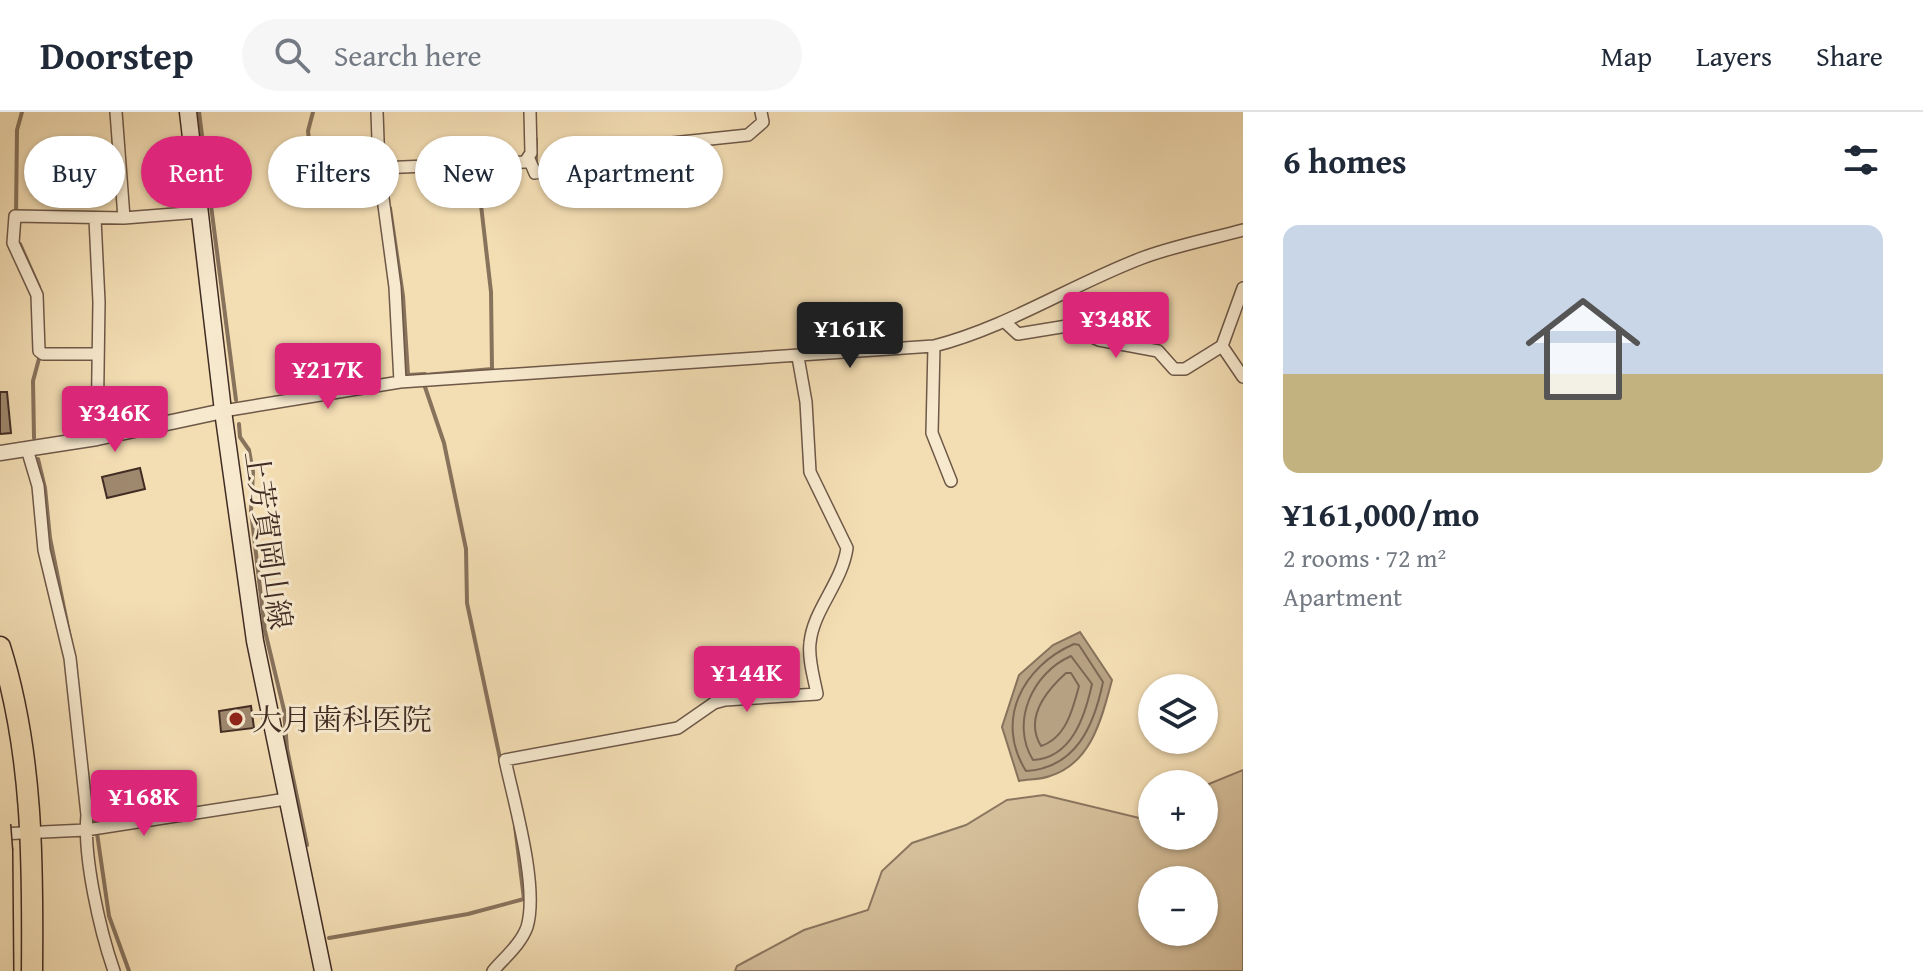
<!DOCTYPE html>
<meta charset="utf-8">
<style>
:root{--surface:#fff;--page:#f6f6f7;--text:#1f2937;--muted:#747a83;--line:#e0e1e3;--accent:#db2777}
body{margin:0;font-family:"Gentium Book Plus","Noto Serif JP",serif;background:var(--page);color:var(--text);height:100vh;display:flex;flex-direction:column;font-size:30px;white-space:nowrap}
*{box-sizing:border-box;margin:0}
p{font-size:26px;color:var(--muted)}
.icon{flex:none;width:44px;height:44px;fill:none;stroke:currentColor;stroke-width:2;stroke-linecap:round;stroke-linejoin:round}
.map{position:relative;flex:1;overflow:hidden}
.side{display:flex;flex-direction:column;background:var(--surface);width:680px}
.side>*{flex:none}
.guide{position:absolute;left:24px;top:24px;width:760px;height:72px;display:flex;gap:16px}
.fabs{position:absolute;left:1138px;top:562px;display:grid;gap:16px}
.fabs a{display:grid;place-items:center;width:80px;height:80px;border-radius:50%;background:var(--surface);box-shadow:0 2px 6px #0004;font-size:40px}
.price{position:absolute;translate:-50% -68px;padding:0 18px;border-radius:8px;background:var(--accent);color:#fff;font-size:26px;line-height:52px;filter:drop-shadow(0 2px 4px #0008)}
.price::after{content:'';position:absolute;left:50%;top:48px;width:24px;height:18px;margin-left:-12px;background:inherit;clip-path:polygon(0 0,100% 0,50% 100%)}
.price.selected{background:#222;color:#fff}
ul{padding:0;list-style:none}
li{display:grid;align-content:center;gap:16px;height:424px;padding:0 40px}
li span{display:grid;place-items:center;height:248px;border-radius:16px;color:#555}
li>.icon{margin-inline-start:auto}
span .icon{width:144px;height:144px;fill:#fffc;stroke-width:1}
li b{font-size:34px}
h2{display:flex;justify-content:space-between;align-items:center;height:96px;padding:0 40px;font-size:34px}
.tag{padding:0 28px;border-radius:36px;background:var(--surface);box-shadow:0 2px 6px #0004;font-size:28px;line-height:72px}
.tag.selected{background:var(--accent);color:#fff}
header{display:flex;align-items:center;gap:48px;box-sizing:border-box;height:112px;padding:0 40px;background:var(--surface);border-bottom:2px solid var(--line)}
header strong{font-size:38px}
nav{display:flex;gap:44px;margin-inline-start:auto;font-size:28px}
.search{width:560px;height:72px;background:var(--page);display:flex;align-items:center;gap:20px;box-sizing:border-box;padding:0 28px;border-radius:44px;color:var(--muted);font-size:30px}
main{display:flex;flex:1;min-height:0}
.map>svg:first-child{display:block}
.green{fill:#d5bf9b;stroke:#8b7660;stroke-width:2;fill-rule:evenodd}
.water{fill:#b6a182;stroke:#87725c;stroke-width:2}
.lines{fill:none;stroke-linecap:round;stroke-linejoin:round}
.shore{stroke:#7c6653;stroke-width:2}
.stream{stroke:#87725c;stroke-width:4}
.building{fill:#9e886e;stroke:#412c24;stroke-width:2}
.minor-casing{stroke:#6e5848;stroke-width:14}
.tertiary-casing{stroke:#6e5848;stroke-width:17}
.secondary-casing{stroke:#412c24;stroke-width:19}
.trunk-casing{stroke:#412c24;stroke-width:23}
.minor{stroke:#f7e9ce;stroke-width:11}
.tertiary{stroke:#f7e9ce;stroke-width:14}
.secondary{stroke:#f7e9ce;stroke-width:16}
.trunk{stroke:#f3ddb3;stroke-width:20}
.trunk-bridge-casing{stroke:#412c24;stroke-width:23;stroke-linecap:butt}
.trunk-bridge{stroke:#f3ddb3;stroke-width:20}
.poi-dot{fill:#8f2418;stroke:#f7e9ce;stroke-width:3}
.labels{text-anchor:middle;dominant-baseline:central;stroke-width:6;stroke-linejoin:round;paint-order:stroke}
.street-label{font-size:30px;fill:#412c24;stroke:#f7e9ce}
.poi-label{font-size:30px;fill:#412c24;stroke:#f7e9ce;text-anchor:start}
</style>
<header>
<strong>Doorstep</strong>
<div class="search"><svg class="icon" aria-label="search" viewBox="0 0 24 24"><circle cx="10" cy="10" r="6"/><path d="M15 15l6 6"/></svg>Search here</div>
<nav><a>Map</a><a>Layers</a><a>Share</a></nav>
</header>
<main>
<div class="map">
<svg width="1243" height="859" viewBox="0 0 1243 859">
<rect width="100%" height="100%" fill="#f3ddb3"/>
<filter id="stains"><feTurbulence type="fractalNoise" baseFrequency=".0025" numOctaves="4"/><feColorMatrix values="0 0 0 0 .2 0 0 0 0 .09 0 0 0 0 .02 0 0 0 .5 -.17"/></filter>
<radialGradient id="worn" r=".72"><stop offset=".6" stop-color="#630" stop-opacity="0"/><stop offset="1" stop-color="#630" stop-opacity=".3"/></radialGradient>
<path class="green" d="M1243,658V859H735L737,854L804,818L868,798L882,759L912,731L966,713L1007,688L1044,683L1152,709V724H1204V674ZM1152,768H1204V820H1152Z"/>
<path class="water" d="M1080,520L1112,568C1102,605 1092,651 1050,664C1040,668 1028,667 1019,669L1002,615L1019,563L1053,533Z"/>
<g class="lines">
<path class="shore" d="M1074,532L1079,533L1103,570C1094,614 1076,656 1026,659C994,608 1023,554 1074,532Z
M1071,544L1092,572C1085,604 1072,646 1033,648C1010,611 1032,561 1071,544Z
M1066,561H1071L1079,574C1073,597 1066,626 1041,634C1024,606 1046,579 1066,561Z"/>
<path class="stream" d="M199,0L236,288
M313,0L308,19L310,37L302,53L303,61L376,59
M390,96L403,184L408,263L425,262
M16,101L17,18L22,0
M20,132L39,175
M425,263L492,257L491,180L477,58L536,53V27
M425,275L444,331L466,437L467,491L501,651
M239,312L240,325L249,338L253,360L251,399L265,519L284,598L287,637L307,733
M34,326L33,269L40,243
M38,347L45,376L50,426L76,556
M90,684L96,710
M97,721L109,804L129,859
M329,826L468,802L524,787L515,714"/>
</g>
<path class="building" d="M298,243L301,265L279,268L276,245Z
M0,280H7L11,321L0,322Z
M140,356L145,377L107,386L102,365Z
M251,594L254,616L221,620L219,599Z"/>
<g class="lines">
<g class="minor-casing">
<path id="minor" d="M116,0L124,106
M377,0L379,56L395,175L400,270
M529,47L535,61L579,52L615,37L748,23L763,10L761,0
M379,56L525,50L531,41L530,0
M95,107L99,190L97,326
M1243,176L1222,234L1243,265
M1006,211L1018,222L1067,214L1099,228L1158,239L1174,257H1185L1222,234
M934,234L932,321L951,369
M98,242H43L39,239L37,183L13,131L15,104L124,106L200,100
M223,299L400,270L934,234C1008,215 1071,173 1142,146C1174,134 1210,127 1243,118
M27,337L38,374L44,438L70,546L87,703C83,745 100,819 114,859
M0,722L86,718L286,687
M493,859C504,846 521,832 527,815C539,775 514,690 505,648L678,616L714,591L725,588L817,582C814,566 808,547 810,531C813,498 842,471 847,436L810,360L806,290L798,245"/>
</g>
<g class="tertiary-casing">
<path id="tertiary" d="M0,341L97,326L223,299"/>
</g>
<g class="secondary-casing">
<path id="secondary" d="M188,0L223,299L255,529L323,859"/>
</g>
<g class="trunk-casing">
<path id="trunk" d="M0,535C33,640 33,751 32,859
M2,739L3,859"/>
</g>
<use href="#minor" class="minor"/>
<use href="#tertiary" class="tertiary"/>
<use href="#secondary" class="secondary"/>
<use href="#trunk" class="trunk"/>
<g class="trunk-bridge-casing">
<path id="trunk-bridge" d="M0,713L2,739"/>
</g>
<use href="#trunk-bridge" class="trunk-bridge"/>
</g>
<circle class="poi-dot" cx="236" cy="607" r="8"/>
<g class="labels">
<g class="street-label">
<text transform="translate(269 428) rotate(82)">上芳賀岡山線</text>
</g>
<g class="poi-label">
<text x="252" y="607">大月歯科医院</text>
</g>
</g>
<rect width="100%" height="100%" filter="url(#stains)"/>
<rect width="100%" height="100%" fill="url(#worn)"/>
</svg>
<div class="fabs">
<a><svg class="icon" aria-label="layers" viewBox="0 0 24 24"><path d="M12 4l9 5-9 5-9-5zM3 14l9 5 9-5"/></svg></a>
<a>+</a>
<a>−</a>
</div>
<b class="price" style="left:1116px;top:248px">¥348K</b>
<b class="price selected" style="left:850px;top:258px">¥161K</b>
<b class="price" style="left:328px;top:299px">¥217K</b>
<b class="price" style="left:115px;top:342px">¥346K</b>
<b class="price" style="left:747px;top:602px">¥144K</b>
<b class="price" style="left:144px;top:726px">¥168K</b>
<div class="guide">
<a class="tag">Buy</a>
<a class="tag selected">Rent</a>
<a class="tag">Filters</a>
<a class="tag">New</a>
<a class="tag">Apartment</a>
</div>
</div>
<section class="side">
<h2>6 homes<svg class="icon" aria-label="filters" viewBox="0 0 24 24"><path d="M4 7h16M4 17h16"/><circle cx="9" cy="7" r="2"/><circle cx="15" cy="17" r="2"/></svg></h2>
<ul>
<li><span style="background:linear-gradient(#c9d6e8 60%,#c2b280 0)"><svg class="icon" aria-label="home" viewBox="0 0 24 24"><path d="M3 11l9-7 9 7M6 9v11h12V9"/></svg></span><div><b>¥161,000/mo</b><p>2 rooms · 72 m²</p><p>Apartment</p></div></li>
</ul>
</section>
</main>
